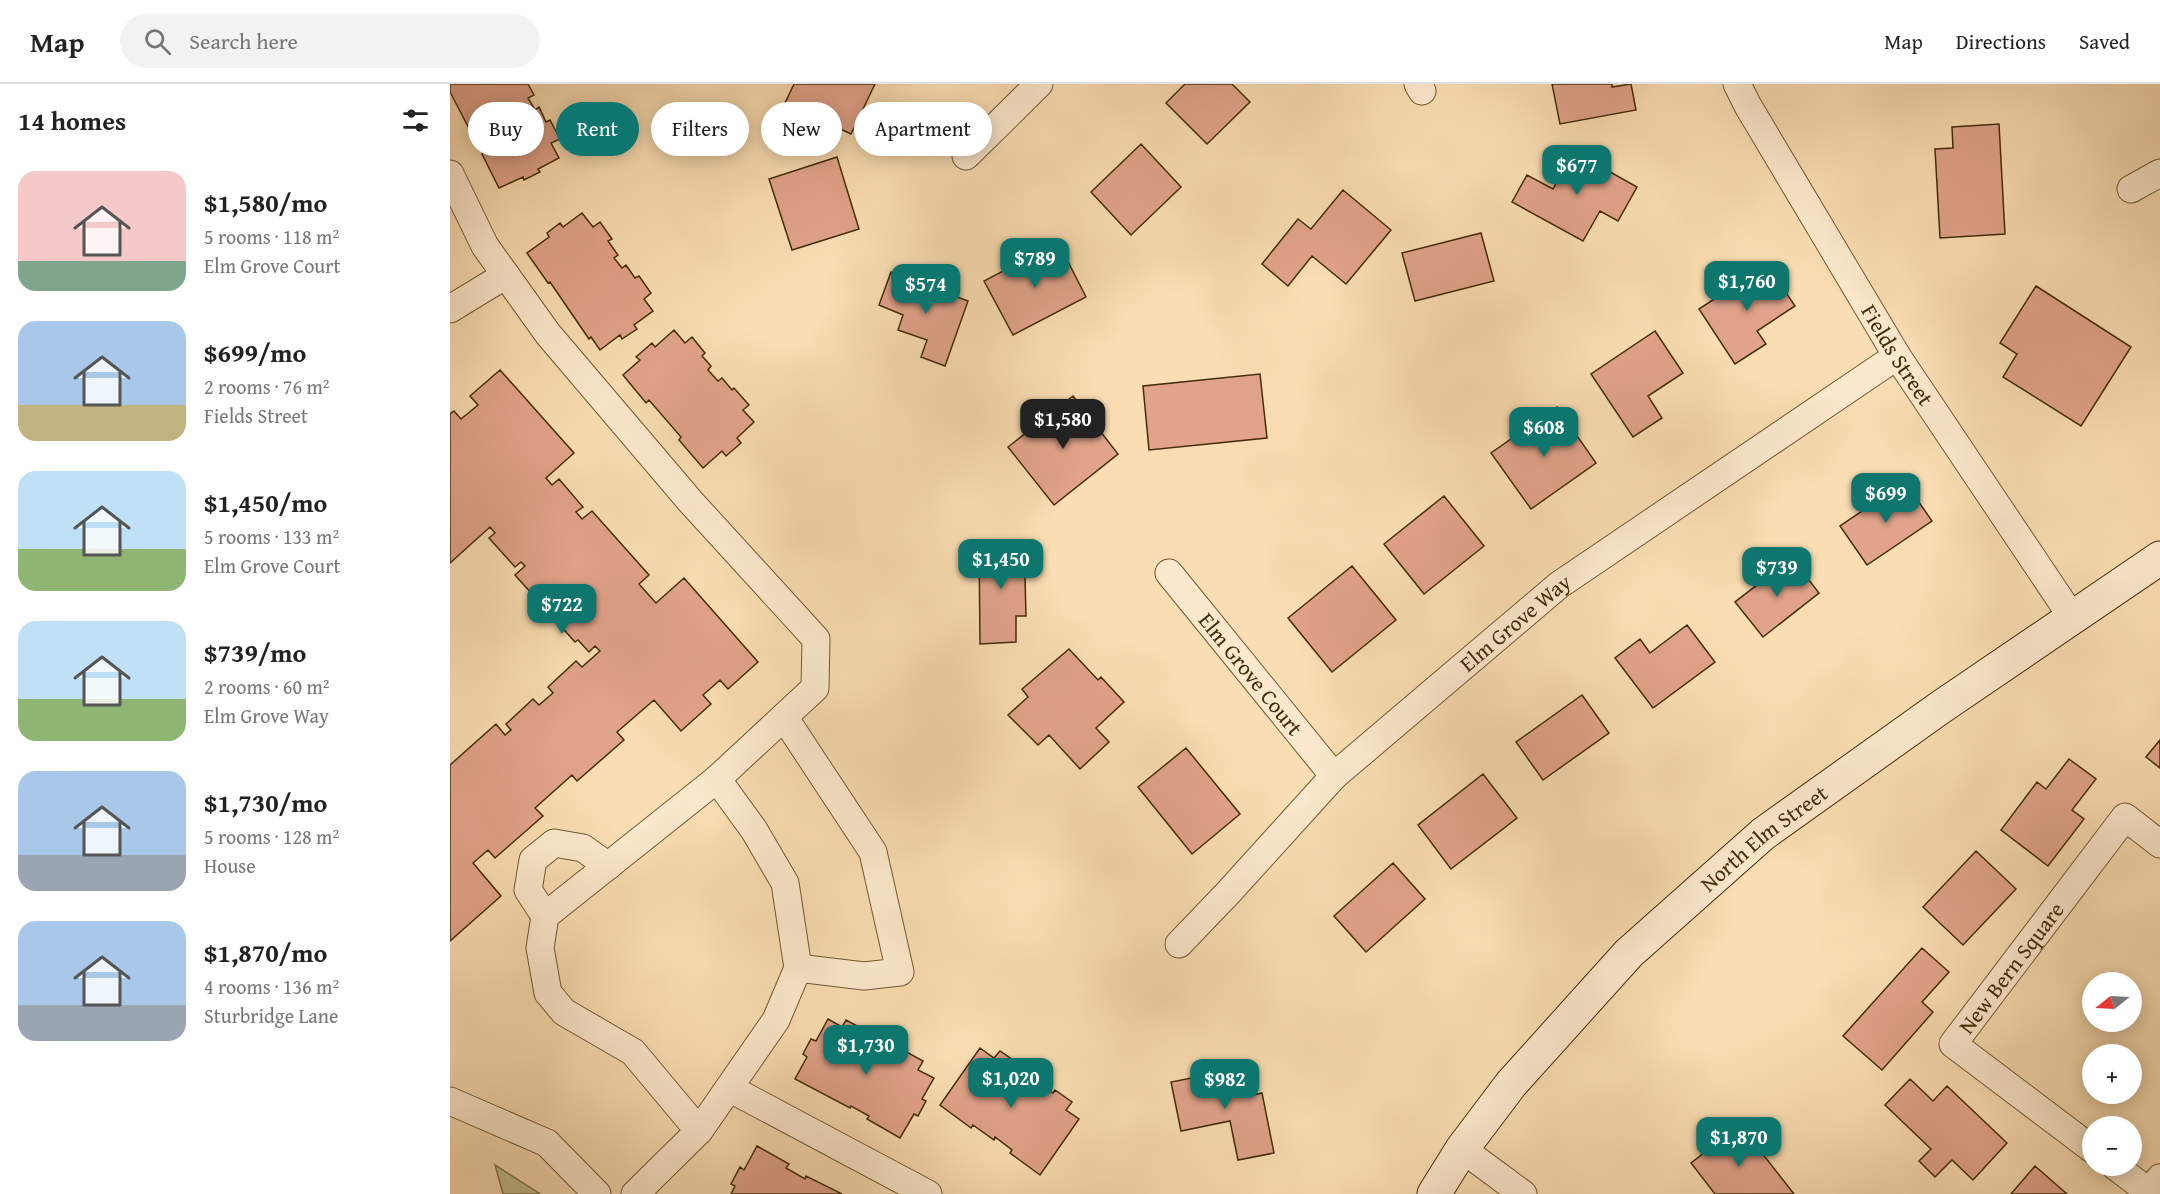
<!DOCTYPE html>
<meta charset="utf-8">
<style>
:root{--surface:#fff;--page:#f2f2f2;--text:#222;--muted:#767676;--line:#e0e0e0;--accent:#0f766e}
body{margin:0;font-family:"Gentium Book Plus",serif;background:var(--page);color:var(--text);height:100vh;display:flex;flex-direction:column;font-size:22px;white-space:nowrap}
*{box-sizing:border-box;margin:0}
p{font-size:20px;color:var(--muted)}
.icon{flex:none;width:33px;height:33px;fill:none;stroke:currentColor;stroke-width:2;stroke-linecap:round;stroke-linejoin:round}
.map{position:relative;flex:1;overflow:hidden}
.details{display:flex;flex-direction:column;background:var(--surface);width:450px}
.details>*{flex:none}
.guide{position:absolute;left:18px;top:18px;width:570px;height:54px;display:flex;gap:12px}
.needle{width:39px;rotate:252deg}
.controls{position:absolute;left:1632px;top:888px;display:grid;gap:12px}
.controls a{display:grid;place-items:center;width:60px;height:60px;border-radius:50%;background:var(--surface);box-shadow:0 3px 15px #0003;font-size:30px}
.price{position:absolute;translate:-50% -51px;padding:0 14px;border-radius:12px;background:var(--accent);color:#fff;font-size:20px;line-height:39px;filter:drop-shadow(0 2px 3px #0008)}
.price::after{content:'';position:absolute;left:50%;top:36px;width:18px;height:14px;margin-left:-9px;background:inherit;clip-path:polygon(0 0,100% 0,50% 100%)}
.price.selected{background:#222;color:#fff}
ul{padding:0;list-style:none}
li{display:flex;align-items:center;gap:18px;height:150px;padding:0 18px}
li span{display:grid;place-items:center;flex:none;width:168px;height:120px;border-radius:18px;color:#555}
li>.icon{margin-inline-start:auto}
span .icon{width:72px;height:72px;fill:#fffc;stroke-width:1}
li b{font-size:26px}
h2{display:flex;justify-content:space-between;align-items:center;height:72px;padding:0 18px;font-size:26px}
.pill{padding:0 21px;border-radius:27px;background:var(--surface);box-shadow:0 3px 15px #0003;font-size:21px;line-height:54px}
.pill.selected{background:var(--accent);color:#fff}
header{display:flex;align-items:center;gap:36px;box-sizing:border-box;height:84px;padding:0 30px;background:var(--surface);border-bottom:2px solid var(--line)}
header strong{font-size:28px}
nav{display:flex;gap:33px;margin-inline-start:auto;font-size:21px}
.search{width:420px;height:54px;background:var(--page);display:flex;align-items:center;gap:15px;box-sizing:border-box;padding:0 21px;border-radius:33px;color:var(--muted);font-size:22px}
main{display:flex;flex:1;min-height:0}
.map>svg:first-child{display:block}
.green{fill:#bfc08c;stroke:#81764a;stroke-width:1.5}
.building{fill:#e1a38b;stroke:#432d08;stroke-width:1.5}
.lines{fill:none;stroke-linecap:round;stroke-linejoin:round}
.minor-casing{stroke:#715932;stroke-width:29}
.secondary-casing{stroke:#432d08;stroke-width:35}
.minor{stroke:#fce9cd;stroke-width:27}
.secondary{stroke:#fce9cd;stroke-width:33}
.labels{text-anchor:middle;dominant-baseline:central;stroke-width:6;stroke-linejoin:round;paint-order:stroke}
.street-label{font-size:22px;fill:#432d08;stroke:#fce9cd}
</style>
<header>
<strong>Map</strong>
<div class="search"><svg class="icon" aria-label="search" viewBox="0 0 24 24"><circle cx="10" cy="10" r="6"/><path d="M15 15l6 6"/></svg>Search here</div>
<nav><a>Map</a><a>Directions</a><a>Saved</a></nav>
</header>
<main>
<section class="details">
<h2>14 homes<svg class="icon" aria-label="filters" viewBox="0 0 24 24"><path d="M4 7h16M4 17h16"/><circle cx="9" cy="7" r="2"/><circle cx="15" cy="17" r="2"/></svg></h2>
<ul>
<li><span style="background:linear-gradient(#f6c9c9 75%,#7fa58c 0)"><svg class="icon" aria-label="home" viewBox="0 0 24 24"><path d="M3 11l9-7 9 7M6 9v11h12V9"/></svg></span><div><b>$1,580/mo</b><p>5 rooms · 118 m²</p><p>Elm Grove Court</p></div></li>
<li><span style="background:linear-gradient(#a9c7e8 70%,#c2b280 0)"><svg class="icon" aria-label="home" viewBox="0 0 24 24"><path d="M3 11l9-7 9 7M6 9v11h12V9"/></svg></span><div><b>$699/mo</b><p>2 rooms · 76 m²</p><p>Fields Street</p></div></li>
<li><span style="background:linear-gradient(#bfe0f5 65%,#8fb573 0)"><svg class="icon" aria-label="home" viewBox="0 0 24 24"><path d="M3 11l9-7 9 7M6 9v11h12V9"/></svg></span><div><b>$1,450/mo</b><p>5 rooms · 133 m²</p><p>Elm Grove Court</p></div></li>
<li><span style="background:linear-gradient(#bfe0f5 65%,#8fb573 0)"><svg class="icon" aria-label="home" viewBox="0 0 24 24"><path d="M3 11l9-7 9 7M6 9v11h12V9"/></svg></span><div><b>$739/mo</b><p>2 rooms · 60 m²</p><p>Elm Grove Way</p></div></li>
<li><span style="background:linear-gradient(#a9c7e8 70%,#9aa5b1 0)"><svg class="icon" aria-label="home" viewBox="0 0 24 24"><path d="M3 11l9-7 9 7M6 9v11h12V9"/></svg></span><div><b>$1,730/mo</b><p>5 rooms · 128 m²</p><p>House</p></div></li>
<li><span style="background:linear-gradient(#a9c7e8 70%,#9aa5b1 0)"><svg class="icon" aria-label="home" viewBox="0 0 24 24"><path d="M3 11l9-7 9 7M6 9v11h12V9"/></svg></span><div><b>$1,870/mo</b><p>4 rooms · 136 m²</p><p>Sturbridge Lane</p></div></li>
</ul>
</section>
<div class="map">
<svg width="1710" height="1110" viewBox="0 0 1710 1110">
<rect width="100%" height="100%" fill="#faddb2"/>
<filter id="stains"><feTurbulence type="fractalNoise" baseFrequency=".00333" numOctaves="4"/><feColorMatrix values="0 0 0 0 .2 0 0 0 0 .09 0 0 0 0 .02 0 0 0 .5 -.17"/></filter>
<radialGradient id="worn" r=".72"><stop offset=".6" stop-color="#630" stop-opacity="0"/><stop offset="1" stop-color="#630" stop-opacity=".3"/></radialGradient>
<path class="green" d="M45,1081L89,1109L90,1110H53Z"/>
<path class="building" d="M0,0H78L84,11L78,14L85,26L89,23L96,38L100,36L110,55L101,59L109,74L88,85L90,88L74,96L73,93L49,104L32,70L35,68L26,51L23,52L0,8Z
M344,0H425L401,50L335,19Z
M735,0H782L800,18L757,60L716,19Z
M1102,0H1162V3L1181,0L1186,26L1110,40Z
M1549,40L1555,150L1490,154L1485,65L1503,64L1502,43Z
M691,60L731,103L681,151L641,108Z
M1123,67L1187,103L1168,137L1150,127L1133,157L1062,118L1077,91L1103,105Z
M387,73L409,145L342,166L319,95Z
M893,106L941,146L896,200L862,172L838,202L812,180L848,135L861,145Z
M132,129L143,143L150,138L162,155L158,157L168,171L164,174L172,184L176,181L185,194L189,192L201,209L194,215L203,227L184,241L187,245L172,255L170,251L150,266L141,253L139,255L100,198L98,199L77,169L99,153L97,149L110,139L113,143Z
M1031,149L1044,197L965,217L952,169Z
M608,158L636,213L563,251L534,197Z
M1317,180L1345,222L1307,247L1316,260L1285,280L1249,225Z
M441,188L518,217L495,282L471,273L477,256L448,246L453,231L429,221Z
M1586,202L1681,263L1631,342L1553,293L1567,270L1550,259Z
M224,246L235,259L242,253L255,269L252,272L261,282L258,286L268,297L272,294L282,306L284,304L299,321L293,326L304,338L287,354L291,359L276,372L272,367L253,384L229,356L231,353L199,316L196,319L173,291L190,276L186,273L202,259L205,263Z
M1205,247L1233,289L1198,312L1212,334L1183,353L1141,290Z
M50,286L124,369L96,394L102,401L109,395L133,423L126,428L132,435L142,427L199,491L189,500L206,519L234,494L308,578L278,605L270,596L253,611L261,620L231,647L204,616L167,648L174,656L127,697L122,691L85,724L93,732L45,774L38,766L23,779L51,812L0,857V681L46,640L55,651L61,646L56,640L83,615L89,621L103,609L98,603L126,577L132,583L150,567L145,562L139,568L128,556L125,558L65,491L75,482L71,478L65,483L39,454L45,449L40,443L0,479V330L4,327L11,335L28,321L20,312Z
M810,290L817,354L699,366L693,302Z
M623,312L668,370L604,421L558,363Z
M1107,323L1146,379L1081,425L1041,369Z
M1455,398L1482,437L1417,481L1390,442Z
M994,412L1034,462L974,510L934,460Z
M574,456L576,532H566V558L530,560L529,458Z
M1342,474L1369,509L1313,553L1285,518Z
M902,482L946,536L882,588L838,534Z
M1237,541L1265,578L1203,624L1165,574L1190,555L1200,569Z
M619,565L648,596L651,593L674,618L646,644L659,658L630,685L599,651L588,661L558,631L578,613L572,605Z
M1132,611L1159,649L1093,696L1066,658Z
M1710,656V684L1696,673Z
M736,664L790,730L742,770L688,703Z
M1619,675L1646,695L1622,726L1634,735L1598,782L1551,746L1587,698L1596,705Z
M1033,690L1067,734L1001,785L968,741Z
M1526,767L1566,805L1513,861L1473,823Z
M943,779L975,815L916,868L884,832Z
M1472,864L1499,888L1472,918L1483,928L1432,986L1393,952Z
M378,935L392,943L396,936L413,945L411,949L427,957L425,961L436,967L438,964L453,972L455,967L473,977L468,986L484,994L472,1015L476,1017L468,1032L464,1030L450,1054L417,1035L419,1032L401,1022L400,1024L345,995L357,973L353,970L361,955L366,957Z
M530,964L544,974L550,967L566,978L563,982L578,992L575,996L586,1004L590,1000L603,1009L605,1006L622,1018L616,1026L629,1035L590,1091L560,1069L562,1066L545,1053L544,1056L523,1041L521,1044L490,1021Z
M793,984L799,1012L812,1009L824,1069L788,1076L780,1037L731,1047L721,998Z
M1460,995L1483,1017L1497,1002L1557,1059L1523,1096L1502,1076L1485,1093L1469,1077L1481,1065L1435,1021Z
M1290,1041L1344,1110H1265L1241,1079Z
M307,1062L339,1080L336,1084L355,1095L356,1092L392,1110H281L285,1102L281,1100L290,1083L294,1086Z
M1585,1082L1617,1110H1561Z"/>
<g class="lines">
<g class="minor-casing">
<g id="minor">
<path d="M968,0L972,7"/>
<path id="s1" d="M1287,0L1298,22L1447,272L1622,533"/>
<path d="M516,72L589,0"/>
<path d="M0,90L35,162L98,250L240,417L366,555L365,604L267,695L95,832L90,864L98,909L114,928L183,968L249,1047"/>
<path d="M1681,105L1710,89"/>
<path d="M0,225L56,191"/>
<path id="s2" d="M719,489L884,692"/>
<path d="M334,633L423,768L450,888L414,892L348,884"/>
<path d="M95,832L78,806L83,776L104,759L133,764L158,782"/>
<path id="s3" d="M729,860L777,810L884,692L1109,501L1447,272"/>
<path d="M279,1004L478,1110"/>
<path d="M0,1017L97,1059L147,1110"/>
<path d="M1012,1065L1073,1110"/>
<path id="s4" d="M1642,1065L1503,960L1675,733L1710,760"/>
<path d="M1665,1082L1699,1108L1710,1094"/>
<path d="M185,1110L249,1047L326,936L348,884L335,799L304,746L267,695"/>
</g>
</g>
<g class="secondary-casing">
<g id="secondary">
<path id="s5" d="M984,1110L1012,1065L1061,1000L1179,869L1313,750L1491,623L1710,474"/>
</g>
</g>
<use href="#minor" class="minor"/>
<use href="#secondary" class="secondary"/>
</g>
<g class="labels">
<g class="street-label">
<text stroke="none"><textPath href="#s1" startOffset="315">Fields Street</textPath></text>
<text stroke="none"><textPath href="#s3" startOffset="466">Elm Grove Way</textPath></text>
<text stroke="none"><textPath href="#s2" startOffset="130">Elm Grove Court</textPath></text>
<text stroke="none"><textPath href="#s5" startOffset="488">North Elm Street</textPath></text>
<text stroke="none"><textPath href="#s4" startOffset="270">New Bern Square</textPath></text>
</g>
</g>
<rect width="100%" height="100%" filter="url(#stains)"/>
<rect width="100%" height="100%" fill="url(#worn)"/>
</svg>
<div class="controls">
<a><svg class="needle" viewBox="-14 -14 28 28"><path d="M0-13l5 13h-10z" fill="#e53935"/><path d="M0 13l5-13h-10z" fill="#767676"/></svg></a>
<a>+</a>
<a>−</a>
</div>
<b class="price" style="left:1127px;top:112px">$677</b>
<b class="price" style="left:585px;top:205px">$789</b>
<b class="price" style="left:1297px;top:228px">$1,760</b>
<b class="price" style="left:476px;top:231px">$574</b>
<b class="price selected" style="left:613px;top:366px">$1,580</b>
<b class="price" style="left:1094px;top:374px">$608</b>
<b class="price" style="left:1436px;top:440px">$699</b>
<b class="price" style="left:551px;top:506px">$1,450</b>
<b class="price" style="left:1327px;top:514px">$739</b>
<b class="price" style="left:112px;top:551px">$722</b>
<b class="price" style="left:416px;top:992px">$1,730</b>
<b class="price" style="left:561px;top:1025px">$1,020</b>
<b class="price" style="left:775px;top:1026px">$982</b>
<b class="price" style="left:1289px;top:1084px">$1,870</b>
<div class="guide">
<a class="pill">Buy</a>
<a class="pill selected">Rent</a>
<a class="pill">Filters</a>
<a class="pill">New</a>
<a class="pill">Apartment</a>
</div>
</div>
</main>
